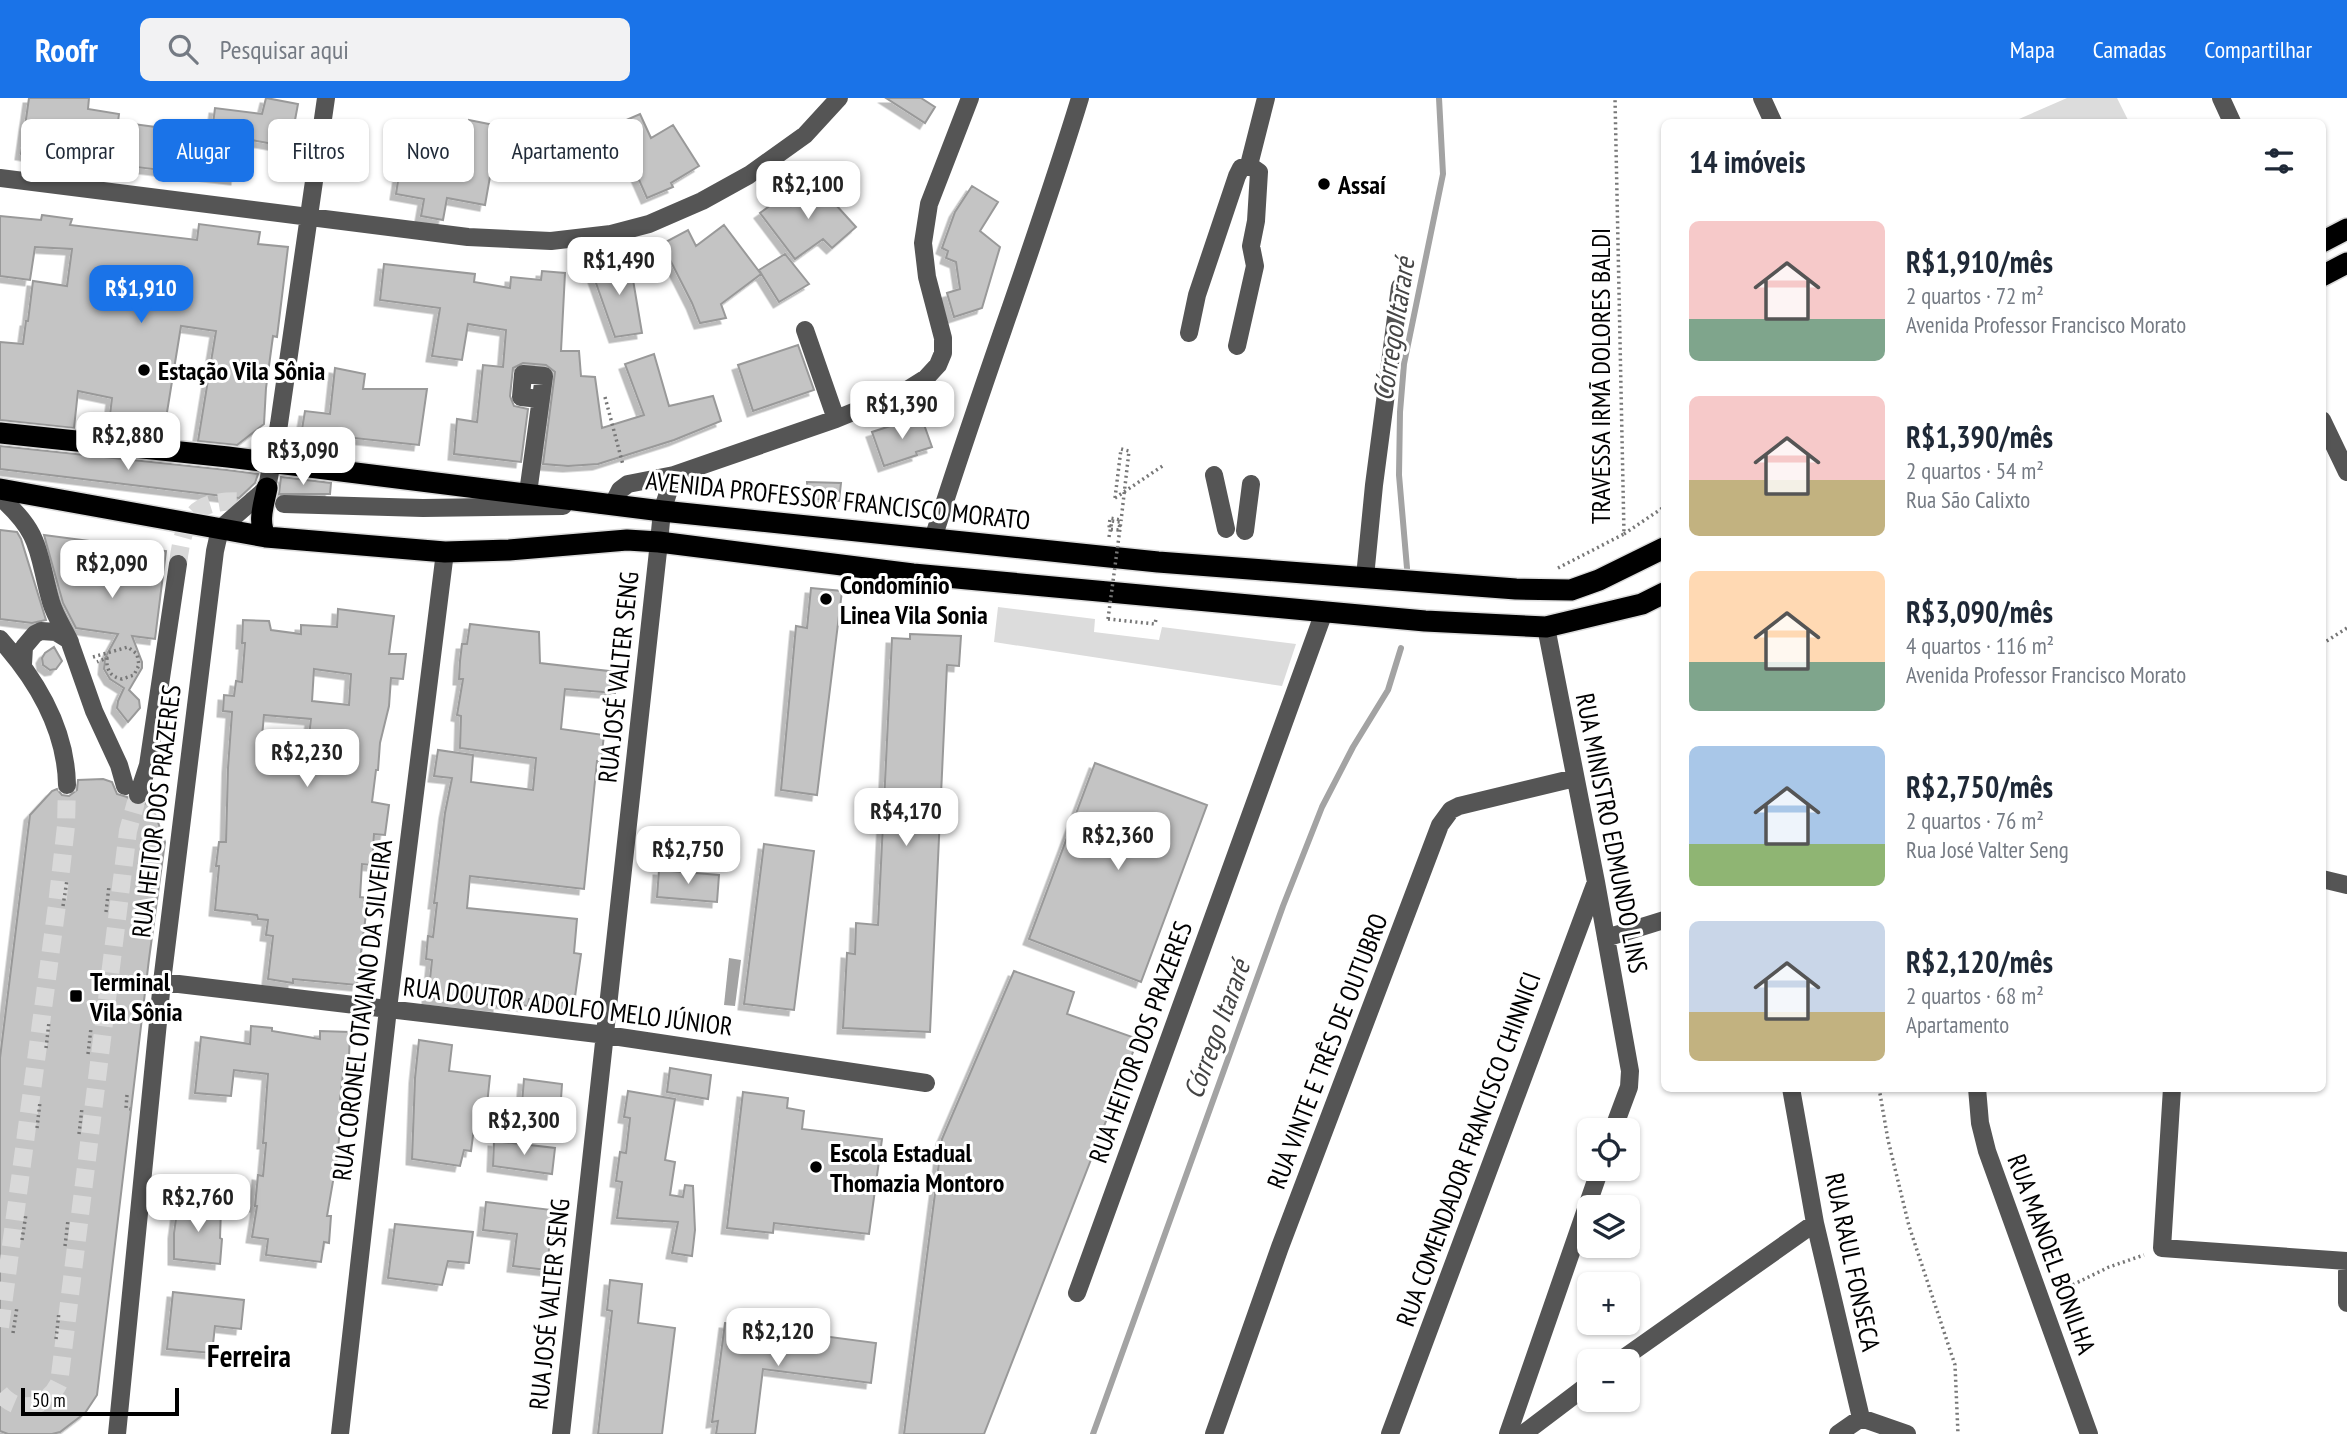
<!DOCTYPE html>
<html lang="pt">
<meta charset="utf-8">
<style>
:root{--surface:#fff;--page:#f2f2f3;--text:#1f2937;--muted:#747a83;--accent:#1a73e8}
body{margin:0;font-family:"PT Sans Narrow",sans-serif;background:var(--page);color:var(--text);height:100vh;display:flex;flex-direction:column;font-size:26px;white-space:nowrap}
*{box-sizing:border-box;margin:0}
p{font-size:23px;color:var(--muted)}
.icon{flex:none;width:38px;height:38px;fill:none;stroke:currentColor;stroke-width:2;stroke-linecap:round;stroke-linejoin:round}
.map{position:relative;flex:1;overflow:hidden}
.details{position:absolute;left:1661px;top:21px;width:665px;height:973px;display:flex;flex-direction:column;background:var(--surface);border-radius:10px;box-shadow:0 2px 5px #0004}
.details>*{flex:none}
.top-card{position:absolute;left:21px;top:21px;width:665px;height:63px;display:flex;gap:14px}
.tools{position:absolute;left:1577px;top:1020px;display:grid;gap:14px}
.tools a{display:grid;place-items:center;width:63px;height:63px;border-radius:10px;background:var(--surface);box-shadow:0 2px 5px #0004;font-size:35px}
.scale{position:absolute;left:21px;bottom:18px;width:158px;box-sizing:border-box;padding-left:7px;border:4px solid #000;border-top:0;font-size:19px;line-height:24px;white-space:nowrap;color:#000;-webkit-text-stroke:5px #fff;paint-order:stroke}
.price{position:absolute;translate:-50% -60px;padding:0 16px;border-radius:14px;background:#fff;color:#222;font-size:23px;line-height:46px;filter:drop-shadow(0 2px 4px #0008)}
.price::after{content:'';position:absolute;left:50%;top:42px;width:21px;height:16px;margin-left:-10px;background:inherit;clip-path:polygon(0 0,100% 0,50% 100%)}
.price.on{background:var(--accent);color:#fff}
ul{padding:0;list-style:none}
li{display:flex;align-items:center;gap:21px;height:175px;padding:0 28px}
li span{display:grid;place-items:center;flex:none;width:196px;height:140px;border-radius:10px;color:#555}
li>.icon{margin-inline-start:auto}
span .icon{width:84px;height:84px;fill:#fffc;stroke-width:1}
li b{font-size:30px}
h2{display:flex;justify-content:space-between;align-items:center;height:84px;padding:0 28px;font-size:30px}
.pill{padding:0 24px;border-radius:10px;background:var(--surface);box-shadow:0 2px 5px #0004;font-size:24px;line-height:63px}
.pill.on{background:var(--accent);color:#fff}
header{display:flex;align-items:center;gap:42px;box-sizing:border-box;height:98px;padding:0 35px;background:var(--accent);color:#fff}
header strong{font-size:33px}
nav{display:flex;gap:38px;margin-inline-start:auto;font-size:24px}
.search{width:490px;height:63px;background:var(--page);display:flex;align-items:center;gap:18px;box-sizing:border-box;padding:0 24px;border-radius:10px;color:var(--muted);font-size:26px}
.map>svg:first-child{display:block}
.green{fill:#dcdcdc}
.water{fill:#a3a3a3}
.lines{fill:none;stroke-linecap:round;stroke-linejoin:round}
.stream{stroke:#a3a3a3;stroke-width:6}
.building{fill:#c4c4c4;stroke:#999;stroke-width:2;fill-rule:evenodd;filter:url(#shadow)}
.minor-tunnel{stroke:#d9d9d9;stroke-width:18;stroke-dasharray:18 9;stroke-linecap:butt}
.highway-casing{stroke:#dbdbdb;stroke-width:24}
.path{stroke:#777;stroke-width:3.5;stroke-dasharray:2 3.5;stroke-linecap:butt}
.minor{stroke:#555;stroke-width:18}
.highway{stroke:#000;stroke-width:21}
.path-bridge{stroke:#777;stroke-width:3.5;stroke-dasharray:2 3.5;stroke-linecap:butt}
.poi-dot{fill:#000;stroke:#fff;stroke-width:2.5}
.labels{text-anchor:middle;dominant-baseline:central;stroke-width:6;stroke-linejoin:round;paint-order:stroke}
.poi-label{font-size:26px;font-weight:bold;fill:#000;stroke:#fff;text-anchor:start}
.street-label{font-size:26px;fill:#000;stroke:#fff}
.water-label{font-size:28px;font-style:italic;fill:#444;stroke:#fff}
.quarter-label{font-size:30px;font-weight:bold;fill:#000;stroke:#fff}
</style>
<header>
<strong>Roofr</strong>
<div class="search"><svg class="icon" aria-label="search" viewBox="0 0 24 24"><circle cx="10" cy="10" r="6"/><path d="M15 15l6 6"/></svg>Pesquisar aqui</div>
<nav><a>Mapa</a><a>Camadas</a><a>Compartilhar</a></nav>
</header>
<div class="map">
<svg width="2347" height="1336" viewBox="0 0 2347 1336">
<defs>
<filter id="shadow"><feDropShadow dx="-5.5" dy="5.5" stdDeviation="0" flood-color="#0004"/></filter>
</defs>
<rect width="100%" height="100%" fill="#fff"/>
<path class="green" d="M2067,0H2117L2129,24H2012Z
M998,509L1095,521L1094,534L1159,542L1162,529L1296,546L1282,588L994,544Z"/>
<path class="water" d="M729,860L741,862L735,908L724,907Z"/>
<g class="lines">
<path class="stream" d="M1407,470L1399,377L1400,314L1404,266L1443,76L1439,0
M1093,1336L1283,808L1322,709L1353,649L1388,592L1401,550"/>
</g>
<path class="building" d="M29,0H89L88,11L119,16L118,24L186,33L187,23L213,26L215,10L262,16L266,0L298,6L290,49L240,40L236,81L119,67L120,60L98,58L99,53L49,48L47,60L21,56Z
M886,0H921L935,9L925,25Z
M640,16L651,40L673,27L699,68L671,85L673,89L647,100L628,57L631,56L617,26Z
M469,22L499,28L485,107L447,100L443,122L421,118L424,101L396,96L407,24L433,26V29L466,35Z
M816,85L856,129L832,150L823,141L795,161L760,115L783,98L791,108Z
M972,88L998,104L980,133L1000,149L982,210L954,219L947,195L960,191L956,164L946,160L948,153L942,150L955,114Z
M42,117L72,121L70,127L197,142L199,126L260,134L258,146L288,149L277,239L273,238L266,290L264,326L237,347L198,343L216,233L181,228L163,339L108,333L112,300L78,293L74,330L0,322V244L23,246L26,223H28L33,183L67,188L72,151L35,149L30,182L0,178V118L41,122Z
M724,127L761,176L721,206L726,220L700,225L692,205L662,146L688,132L696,148Z
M785,156L809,186L779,204L759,172Z
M630,164L642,235L615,239L590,168Z
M384,166L475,176L474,184L510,190L511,179L541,182L542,173L565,175L561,253H579L581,278L595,279L602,330L644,317L625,266L654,256L669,308L713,298L721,323L674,342L598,366L568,368L543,366L555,274L546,267L523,265L513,270L510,298L514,308L528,311L521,364L454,356L457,321L477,324L483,267L503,269L506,232L468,226L462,262L432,258L440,210L380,202Z
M798,247L814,292L753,313L738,267Z
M335,270L365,276L363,291H427L419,347L336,338L334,359L298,355L305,313L330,316Z
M921,318L932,349L916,354L917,357L884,368L872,334Z
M0,348L227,372L258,376L255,385L239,400L0,371Z
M281,379L331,385L330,396H279Z
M807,384L841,385L839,403L808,400Z
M0,432L17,434L21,441L46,522L32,525L0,521Z
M44,437L166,453L155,541L132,538L142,564V570L129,592L139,602L140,610L128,624L117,610L118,603L124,590L110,581L104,571L105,560L118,536L76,530L63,505Z
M811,490L842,493L817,697L781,692L796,528L807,530Z
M338,511L394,518L389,556H406L403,581L391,580L389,608L380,645L378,672H376L372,704L389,707L385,737L374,736L372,767L362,766L360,799L368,800L357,887L293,881V885L268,881L273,838L266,837L268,822L258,821L257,817L215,812L219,768H216L219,744H226L228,670L232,614L223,613L224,597L234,598L236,583L242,584L245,545H242L243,522L269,523L271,532L301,536V527L337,529ZM314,571L351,576L349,607L312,603ZM264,617L311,621L307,653L261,649Z
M470,526L539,534L540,565L617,574L615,595L565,591L561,631L604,637L601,663H597L584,791L470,778L467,810L577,821L574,855L581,856L574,906L529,901L528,908L498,904V908L428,900L432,862L426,861L428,838L433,839L437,805H434L445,715L452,680L434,678L438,652L473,657L471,684L533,692L536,660L460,650L461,618L457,617L463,581H459L460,563L462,546H467Z
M910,536L961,538L959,568L947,567L930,934L843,930L847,855L855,856L856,825L878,827L892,540L910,541Z
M54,549L62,563L56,571L50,572L43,567L42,560L45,555Z
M1095,665L1207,707L1141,884L1029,841Z
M103,681L112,684L117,696L127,699L134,707L141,708L146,705L154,713L165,744L149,861L97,1297L85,1315L60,1334L52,1336H8L0,1333V960L30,717L52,693L57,691L62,697L69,698L77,692L78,682Z
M764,746L814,753L794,912L744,906Z
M659,772L719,777L717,804L657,799Z
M1014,873L1074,894L1067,916L1138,941L984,1336H904L942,1041Z
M251,928L272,930V933L320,941V933L350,934L349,959H345L340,1001L343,1002L337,1060L327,1118H331L329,1145L324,1144L321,1164L266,1157L268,1141L252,1139L257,1108H255L258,1077L263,1078L266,1045H263L268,976L234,972L231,998L195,995L201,939L250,946Z
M419,942L452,947L449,973L490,978L487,1007L477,1006L471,1053L464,1052L460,1068L412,1061L415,980Z
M670,970L711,977L708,1001L667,994Z
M524,981L562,986L560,1016L542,1014L544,1007L522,1005Z
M628,993L675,1001L665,1062L675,1064L670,1097L683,1099L685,1087L693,1088L695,1132L692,1158L672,1155L678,1124L617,1120L622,1084L616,1083L620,1054L626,1055L630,1020L624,1019Z
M743,994L788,1000L787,1010L804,1013L802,1031L882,1041L869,1136L774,1125L773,1135L727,1130Z
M494,1043L555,1050L552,1076L493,1068Z
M486,1104L560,1113L557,1141L550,1140L547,1172L513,1168L517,1136L483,1132Z
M178,1106L221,1111L220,1140L222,1141L220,1166L174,1161V1135Z
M395,1126L473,1134L469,1165L448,1163L442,1187L388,1180Z
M610,1182L642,1186L638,1225L675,1230L662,1336H598L612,1213L607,1212Z
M173,1194L244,1202L241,1231L215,1228L212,1255L167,1251Z
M725,1225L876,1245L871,1285L763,1271L755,1336H716L718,1323L712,1324Z"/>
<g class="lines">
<path class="minor-tunnel" d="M178,466C185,405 203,401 260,404
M0,1229L57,807L66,728L67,687
M0,1295C19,1318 47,1309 59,1285L128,733L138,697"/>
<g class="highway-casing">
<path id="highway" d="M2322,144L2347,131
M2322,178L2347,165
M0,335L228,359L662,413L1158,464L1516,491L1571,492L1599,482L1664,450
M0,391L266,439L445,454L509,452L627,442L659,444L913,476L1425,523L1546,529L1642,506L1664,495
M266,439C257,424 264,406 267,390"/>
</g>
<path class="path" d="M605,299L623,367
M137,328L139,316
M1115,400L1121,351L1129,353L1121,423
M1115,400L1164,367
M1624,436L1664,409
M1109,439L1112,423L1120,424L1119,432L1109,431L1110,420L1121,422
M1558,470L1624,436L1615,0
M1108,521L1155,526L1156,521H1154
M2322,546L2347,530
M93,559L128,549L137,556L139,567L134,577L122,581C110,579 106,571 107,560L97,564
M63,808L67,782
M106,814L109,788
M46,950L49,924
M88,956L91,930
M1879,990L1888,1042L1909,1128L1955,1267L1958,1336
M127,997L126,1010L130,1011
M37,1030L40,1004
M79,1036L82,1010
M22,1142L26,1116
M65,1148L68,1122
M2058,1194L2109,1169L2144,1157
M13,1235L17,1209
M56,1241L59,1214"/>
<path class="minor" d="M1762,0L1773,24
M2221,0L2232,24
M1249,67L1266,0
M0,80L468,139L551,143L611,136L649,126L702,103L749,77L805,37L839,0
M805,232L836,321
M1189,235L1197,197L1237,78L1241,70L1249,67L1259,74L1256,123L1251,148L1255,168L1237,248
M2322,322L2347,374
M1214,377L1226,431
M528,395L544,278L523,276L521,299L540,301
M0,399C43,437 37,455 51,504C55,518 64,531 70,544
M284,406L423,410L563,408
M601,407L613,406L620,392L628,386L674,377L836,321L907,292L926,280L938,267L943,255V240L927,179L923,145L929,106L970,0
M1245,433L1251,386
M933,441C979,293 1035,148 1080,0
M1365,479L1374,387L1400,189
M1546,529L1596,784L1630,973L1629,989L1613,1032
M0,541C37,582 66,630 67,687
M23,566L24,549L35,536L41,533L56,534L69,542L94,613L119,667L125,688
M138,697L148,667L178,466
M2322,781L2347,787
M1606,840L1664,822
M162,884L606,937L926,985
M1791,990L1815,1125L1861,1320L1838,1336
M1977,990L1980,1025L1987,1053L2089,1336
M2172,990L2162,1150L2347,1163
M2347,1174V1205
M1077,1195L1324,514
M1618,1264L1815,1125
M1861,1320L1907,1336
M117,1336L162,884L215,453L220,431L267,390L279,326L326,0
M340,1336L388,911L445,454
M561,1336L659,444L662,413L674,377
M1214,1336L1280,1149L1440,727L1451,712L1459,708L1575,680
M1390,1336L1596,784
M1508,1336L1600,1071
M1523,1336L1589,1286"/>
<use href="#highway" class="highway"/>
<path class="path-bridge" d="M1108,521L1121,423"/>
</g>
<g class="poi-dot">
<circle cx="1324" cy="86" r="7"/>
<circle cx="144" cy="272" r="7"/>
<circle cx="826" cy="501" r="7"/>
<rect x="69" y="891" width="14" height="14" rx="3.5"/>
<circle cx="816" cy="1069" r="7"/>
</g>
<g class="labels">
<g class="poi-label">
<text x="1338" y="86">Assaí</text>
<text x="158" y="272">Estação Vila Sônia</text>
<text x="840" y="486">Condomínio<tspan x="840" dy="30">Linea Vila Sonia</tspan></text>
<text x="90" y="883">Terminal<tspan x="90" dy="30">Vila Sônia</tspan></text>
<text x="830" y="1054">Escola Estadual<tspan x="830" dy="30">Thomazia Montoro</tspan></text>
</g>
<g class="street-label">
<text transform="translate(1600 278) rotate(-90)">TRAVESSA IRMÃ DOLORES BALDI</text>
<text transform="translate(838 402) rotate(6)">AVENIDA PROFESSOR FRANCISCO MORATO</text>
<text transform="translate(618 579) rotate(-84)">RUA JOSÉ VALTER SENG</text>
<text transform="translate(156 713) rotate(-83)">RUA HEITOR DOS PRAZERES</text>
<text transform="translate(1612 735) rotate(79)">RUA MINISTRO EDMUNDO LINS</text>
<text transform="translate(568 908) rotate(7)">RUA DOUTOR ADOLFO MELO JÚNIOR</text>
<text transform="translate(362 912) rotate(-83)">RUA CORONEL OTAVIANO DA SILVEIRA</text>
<text transform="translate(1140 944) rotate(-70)">RUA HEITOR DOS PRAZERES</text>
<text transform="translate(1327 953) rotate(-69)">RUA VINTE E TRÊS DE OUTUBRO</text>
<text transform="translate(1468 1051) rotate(-70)">RUA COMENDADOR FRANCISCO CHINNICI</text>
<text transform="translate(2052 1156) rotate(70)">RUA MANOEL BONILHA</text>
<text transform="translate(1853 1164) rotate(78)">RUA RAUL FONSECA</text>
<text transform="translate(549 1206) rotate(-84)">RUA JOSÉ VALTER SENG</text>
</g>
<g class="water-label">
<text transform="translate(1393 231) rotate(-81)">Córrego Itararé</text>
<text transform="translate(1216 931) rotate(-70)">Córrego Itararé</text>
</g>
<g class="quarter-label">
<text x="249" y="1257">Ferreira</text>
</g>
</g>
</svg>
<div class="tools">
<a><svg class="icon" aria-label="locate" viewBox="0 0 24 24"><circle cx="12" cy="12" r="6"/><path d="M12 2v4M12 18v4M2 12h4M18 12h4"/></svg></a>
<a><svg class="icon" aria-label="layers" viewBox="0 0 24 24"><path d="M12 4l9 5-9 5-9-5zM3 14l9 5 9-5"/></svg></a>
<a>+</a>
<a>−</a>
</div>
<div class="scale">50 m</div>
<b class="price" style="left:808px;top:123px">R$2,100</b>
<b class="price" style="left:619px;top:199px">R$1,490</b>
<b class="price on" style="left:141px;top:227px">R$1,910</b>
<b class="price" style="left:902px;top:343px">R$1,390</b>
<b class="price" style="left:128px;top:374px">R$2,880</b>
<b class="price" style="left:303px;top:389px">R$3,090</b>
<b class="price" style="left:112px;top:502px">R$2,090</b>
<b class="price" style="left:307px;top:691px">R$2,230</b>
<b class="price" style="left:906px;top:750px">R$4,170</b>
<b class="price" style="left:1118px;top:774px">R$2,360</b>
<b class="price" style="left:688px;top:788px">R$2,750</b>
<b class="price" style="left:524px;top:1059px">R$2,300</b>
<b class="price" style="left:198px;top:1136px">R$2,760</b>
<b class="price" style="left:778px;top:1270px">R$2,120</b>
<div class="top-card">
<a class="pill">Comprar</a>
<a class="pill on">Alugar</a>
<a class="pill">Filtros</a>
<a class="pill">Novo</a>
<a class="pill">Apartamento</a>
</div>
<section class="details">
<h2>14 imóveis<svg class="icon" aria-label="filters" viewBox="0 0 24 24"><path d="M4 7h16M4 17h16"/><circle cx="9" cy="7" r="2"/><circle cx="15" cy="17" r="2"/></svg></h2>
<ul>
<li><span style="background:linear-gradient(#f6c9c9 70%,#7fa58c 0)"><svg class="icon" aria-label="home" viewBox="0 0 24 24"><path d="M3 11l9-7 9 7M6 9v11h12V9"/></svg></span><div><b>R$1,910/mês</b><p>2 quartos · 72 m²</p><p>Avenida Professor Francisco Morato</p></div></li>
<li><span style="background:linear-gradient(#f6c9c9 60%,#c2b280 0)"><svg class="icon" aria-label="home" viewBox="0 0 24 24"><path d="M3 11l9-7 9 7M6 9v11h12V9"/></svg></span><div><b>R$1,390/mês</b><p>2 quartos · 54 m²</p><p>Rua São Calixto</p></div></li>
<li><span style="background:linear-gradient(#ffd9b3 65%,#7fa58c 0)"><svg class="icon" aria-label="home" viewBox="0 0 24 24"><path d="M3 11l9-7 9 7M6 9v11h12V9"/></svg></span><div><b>R$3,090/mês</b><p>4 quartos · 116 m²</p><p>Avenida Professor Francisco Morato</p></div></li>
<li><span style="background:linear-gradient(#a9c7e8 70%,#8fb573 0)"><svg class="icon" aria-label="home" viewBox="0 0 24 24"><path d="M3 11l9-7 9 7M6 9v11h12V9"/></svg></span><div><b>R$2,750/mês</b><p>2 quartos · 76 m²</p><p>Rua José Valter Seng</p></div></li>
<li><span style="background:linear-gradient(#c9d6e8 65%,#c2b280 0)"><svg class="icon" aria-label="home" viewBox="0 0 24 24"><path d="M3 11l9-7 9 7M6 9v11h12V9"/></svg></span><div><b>R$2,120/mês</b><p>2 quartos · 68 m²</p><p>Apartamento</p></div></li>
</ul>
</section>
</div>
